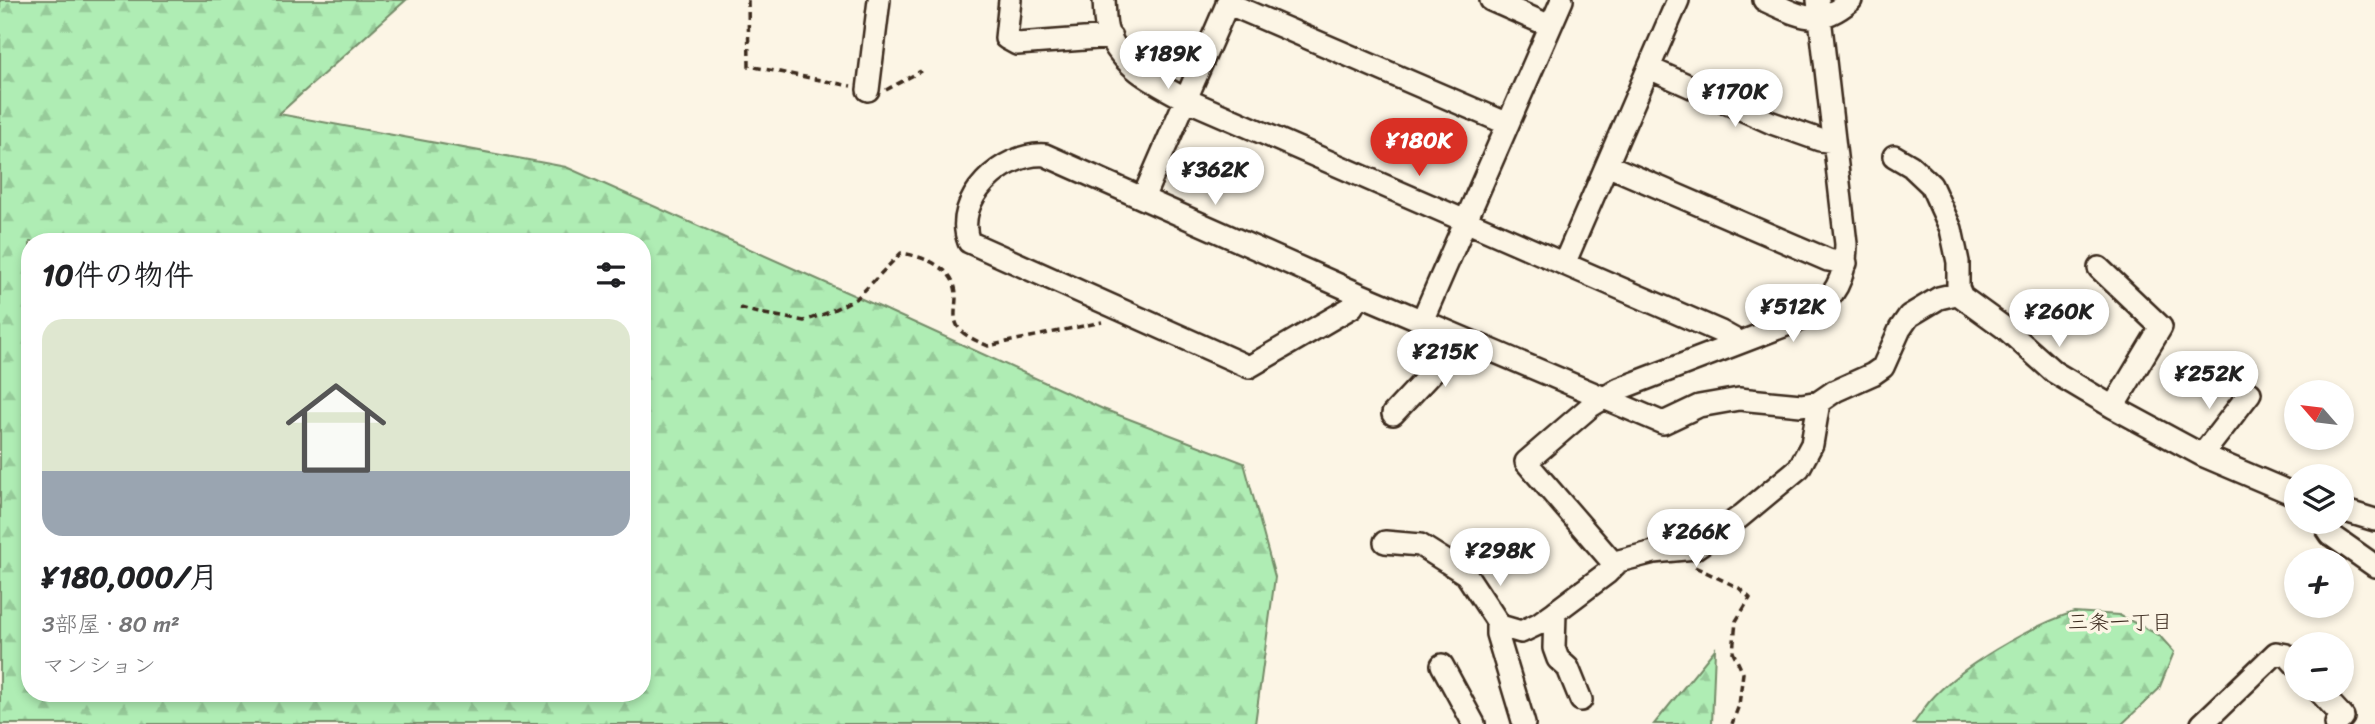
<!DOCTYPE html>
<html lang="ja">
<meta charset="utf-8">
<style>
:root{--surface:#fff;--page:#f2f2f2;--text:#202124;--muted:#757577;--line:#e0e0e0;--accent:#d93025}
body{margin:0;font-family:Sriracha,"Klee One",sans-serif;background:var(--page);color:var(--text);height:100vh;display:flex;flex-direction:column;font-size:26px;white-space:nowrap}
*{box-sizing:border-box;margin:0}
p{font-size:23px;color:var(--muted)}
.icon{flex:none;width:38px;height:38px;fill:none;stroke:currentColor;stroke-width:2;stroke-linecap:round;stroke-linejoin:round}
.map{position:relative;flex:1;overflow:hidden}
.side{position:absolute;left:21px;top:233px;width:630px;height:469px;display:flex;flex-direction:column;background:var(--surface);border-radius:28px;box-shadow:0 4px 10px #0003}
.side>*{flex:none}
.needle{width:46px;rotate:298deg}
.controls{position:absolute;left:2284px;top:380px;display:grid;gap:14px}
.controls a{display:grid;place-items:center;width:70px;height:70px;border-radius:50%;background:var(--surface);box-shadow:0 4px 10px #0003;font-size:35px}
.price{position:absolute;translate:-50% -60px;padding:0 16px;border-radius:24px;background:#fff;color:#222;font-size:23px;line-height:46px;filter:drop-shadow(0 2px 4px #0008)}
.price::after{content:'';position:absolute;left:50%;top:42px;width:21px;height:16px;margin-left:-10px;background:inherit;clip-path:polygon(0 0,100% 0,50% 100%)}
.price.current{background:var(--accent);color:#fff}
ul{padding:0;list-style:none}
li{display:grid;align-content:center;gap:14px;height:371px;padding:0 21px}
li+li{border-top:2px solid var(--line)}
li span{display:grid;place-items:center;height:217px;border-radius:21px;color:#555}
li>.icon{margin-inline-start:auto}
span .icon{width:126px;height:126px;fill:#fffc;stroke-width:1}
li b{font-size:30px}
h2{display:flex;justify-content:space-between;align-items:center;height:84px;padding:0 21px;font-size:30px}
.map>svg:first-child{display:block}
.forest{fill:url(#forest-firs);stroke:#758c69;stroke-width:2;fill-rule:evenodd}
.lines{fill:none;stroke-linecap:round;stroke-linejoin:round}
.minor-casing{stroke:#3b2a1e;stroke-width:26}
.path{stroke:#3b2a1e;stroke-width:3.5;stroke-dasharray:7 5;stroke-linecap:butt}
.minor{stroke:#fcf5e5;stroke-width:21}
.labels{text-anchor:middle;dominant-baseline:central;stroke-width:7;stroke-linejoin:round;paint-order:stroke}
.neighbourhood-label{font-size:21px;fill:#3b2a1e;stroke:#fcf5e5}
</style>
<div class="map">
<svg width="2375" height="724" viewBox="0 0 2375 724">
<defs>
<pattern id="forest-firs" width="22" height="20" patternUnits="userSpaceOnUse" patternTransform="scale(1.75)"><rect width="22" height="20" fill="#afedb4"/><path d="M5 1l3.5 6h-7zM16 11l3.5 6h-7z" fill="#97cb9a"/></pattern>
</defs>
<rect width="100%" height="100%" fill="#fcf5e5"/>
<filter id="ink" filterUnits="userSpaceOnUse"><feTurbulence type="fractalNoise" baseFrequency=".0143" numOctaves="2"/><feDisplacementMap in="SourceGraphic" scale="14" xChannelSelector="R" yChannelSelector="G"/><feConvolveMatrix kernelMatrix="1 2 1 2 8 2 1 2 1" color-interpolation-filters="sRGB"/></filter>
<g filter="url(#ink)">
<path class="forest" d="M0,0H406L279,114L566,167L882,308L1103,409L1244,463L1275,577L1255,724H0ZM30,242H642V693H30Z
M2074,612L2119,615L2159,635L2174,652L2159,689L2122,724H1913C1919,717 1924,708 1929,702C1959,667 2031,626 2074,612Z
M1715,649L1712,724H1654Z"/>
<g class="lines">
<g class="minor-casing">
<path id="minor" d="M1010,0L1006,38L1017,44L1111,37
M1104,0C1105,10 1104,24 1108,33C1123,68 1155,83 1187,100L1721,332L1739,342
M1491,0L1550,26
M1764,0C1801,16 1817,29 1851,0
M1227,3L1508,124
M1649,68L1772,123L1820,140L1834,142
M868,90L879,0
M1894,156L1911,166L1931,185L1951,229L1958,262V288L1962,297L2006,329L2054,372L2113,407L2202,455L2296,495
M1607,165L1828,260L1846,263
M1143,198L1229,0
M1564,264L1678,0
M2099,268L2161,327L2113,407
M1359,294L1352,307L1249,367L969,242C952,200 1003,152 1045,155L1359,294L1663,423L1699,406L1739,399L1801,405L1819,402L1835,391L1873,374L1883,367L1900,329L1909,316L1939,298L1960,293
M1422,321L1562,0
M1393,414L1452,351L1460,337
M2202,455L2250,393
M2342,510L2375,520
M2330,522L2327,529L2331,535L2375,566
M1385,542L1420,545L1466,574L1497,621V634L1524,724
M1615,565L1526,462L1591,406L1619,389L1807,317C1835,299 1846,277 1846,244L1818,0
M1555,612L1554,648L1558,659L1568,668L1581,700
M1497,625L1521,632L1538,624L1555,612L1607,573L1619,561L1654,552L1695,548L1740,517L1799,468L1812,444L1819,402
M1442,665L1474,724
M2318,690L2343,717L2336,724
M2202,724L2276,653L2287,655L2296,665"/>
</g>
<path class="path" d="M748,0L749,66L851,86
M886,90L921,71
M740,308L754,312L804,321L827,313L857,298L901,253C925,257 957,268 956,297C956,306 953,317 957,325C962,336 978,341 988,346L1102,322
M1695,567L1739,588L1750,598L1736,621L1733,652L1743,673L1739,705L1732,724"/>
<use href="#minor" class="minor"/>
</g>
</g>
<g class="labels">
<g class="neighbourhood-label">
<text x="2120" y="622">三条一丁目</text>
</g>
</g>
</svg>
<div class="controls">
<a><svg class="needle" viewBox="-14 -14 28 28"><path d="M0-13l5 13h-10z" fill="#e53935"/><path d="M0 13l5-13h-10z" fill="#757577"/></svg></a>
<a><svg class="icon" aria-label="layers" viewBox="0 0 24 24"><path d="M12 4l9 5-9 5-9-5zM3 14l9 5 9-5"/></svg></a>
<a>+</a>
<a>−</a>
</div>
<b class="price" style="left:1168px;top:91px">¥189K</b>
<b class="price" style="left:1735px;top:129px">¥170K</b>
<b class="price current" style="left:1419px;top:178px">¥180K</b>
<b class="price" style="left:1215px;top:207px">¥362K</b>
<b class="price" style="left:1793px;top:344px">¥512K</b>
<b class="price" style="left:2059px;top:349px">¥260K</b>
<b class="price" style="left:1445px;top:389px">¥215K</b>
<b class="price" style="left:2209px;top:411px">¥252K</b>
<b class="price" style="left:1696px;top:569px">¥266K</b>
<b class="price" style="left:1500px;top:588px">¥298K</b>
<section class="side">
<h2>10件の物件<svg class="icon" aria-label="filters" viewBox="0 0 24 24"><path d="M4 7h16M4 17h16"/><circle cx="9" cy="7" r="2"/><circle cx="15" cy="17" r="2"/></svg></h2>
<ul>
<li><span style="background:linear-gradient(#dfe7d0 70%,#9aa5b1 0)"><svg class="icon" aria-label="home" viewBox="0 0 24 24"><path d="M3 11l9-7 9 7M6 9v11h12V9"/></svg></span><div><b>¥180,000/月</b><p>3部屋 · 80 m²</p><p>マンション</p></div></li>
</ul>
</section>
</div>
